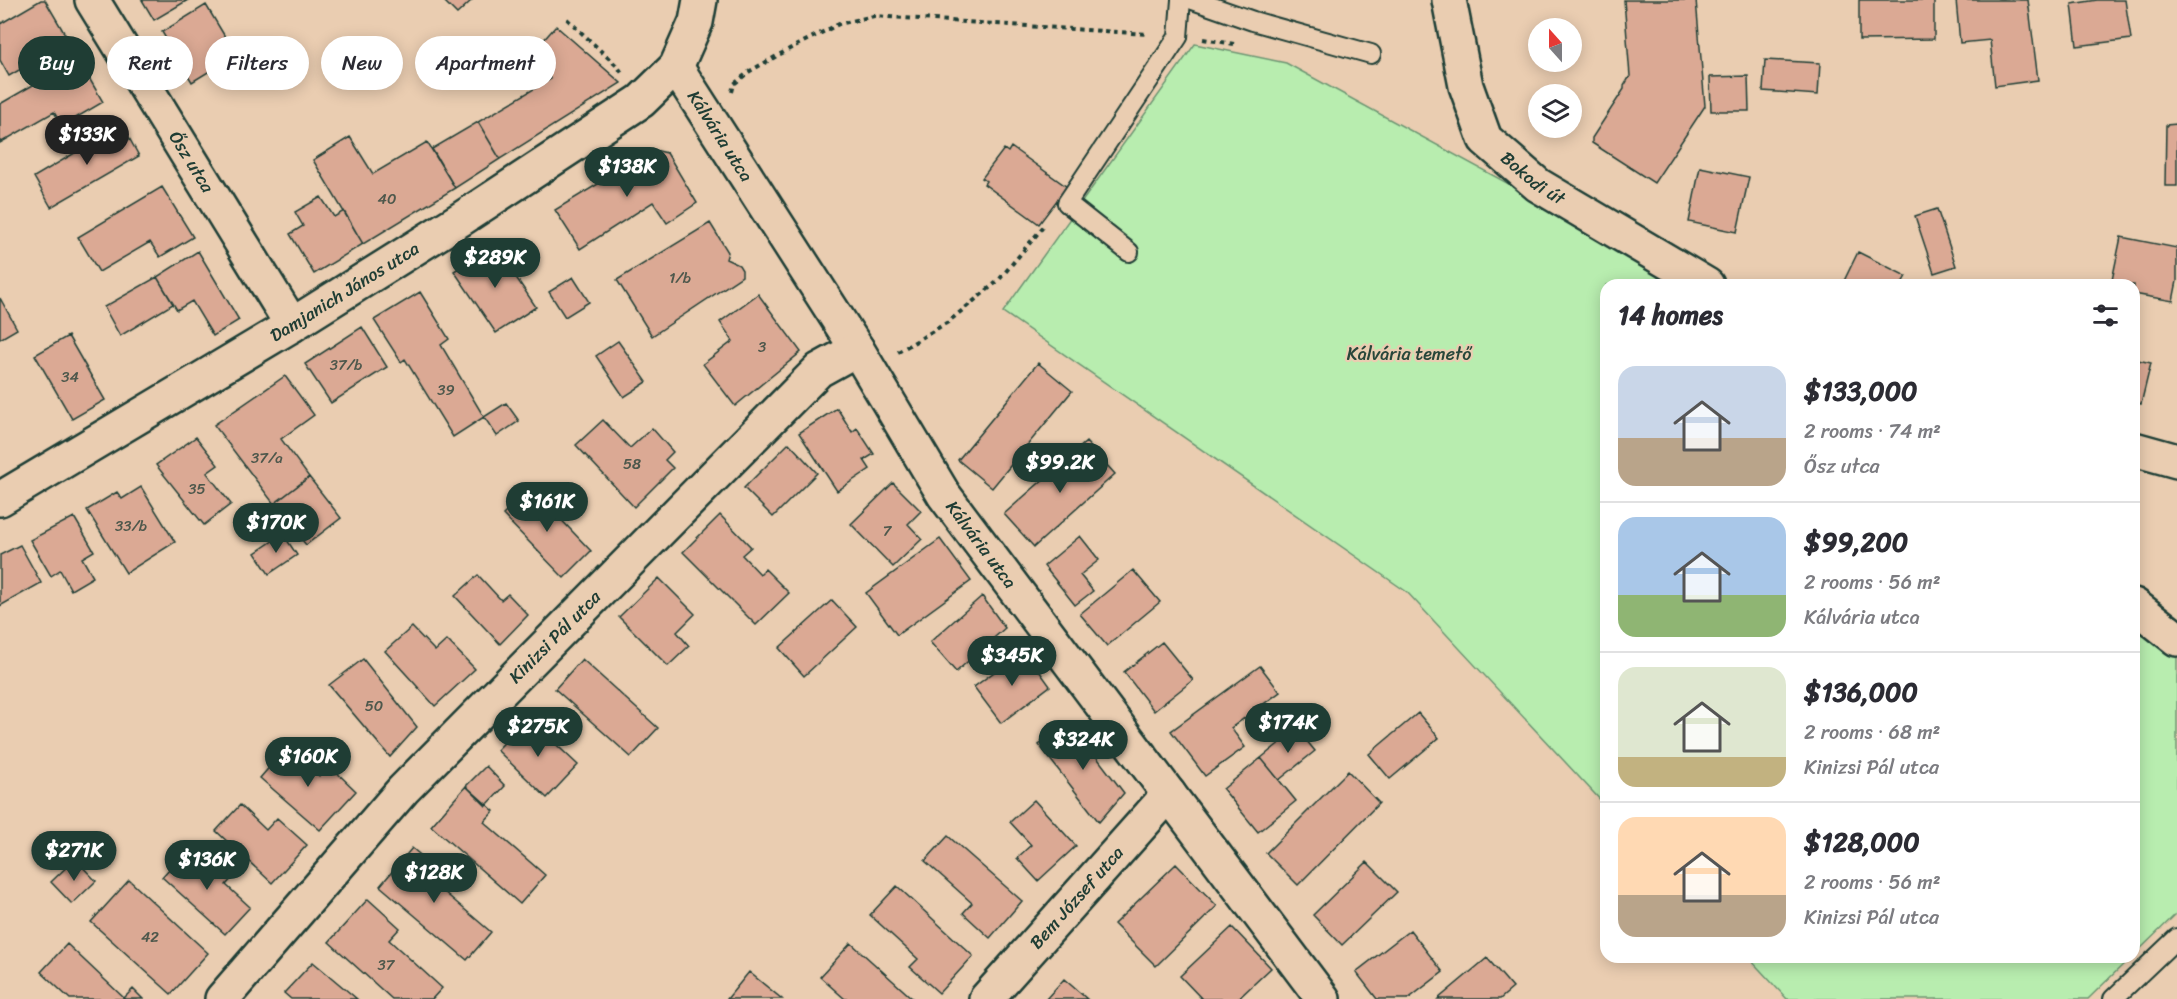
<!DOCTYPE html>
<meta charset="utf-8">
<style>
:root{--surface:#fff;--page:#f2f2f3;--text:#2b2b33;--muted:#7c7c81;--line:#e1e1e2;--accent:#1f3d34}
body{margin:0;font-family:Sriracha,sans-serif;background:var(--page);color:var(--text);height:100vh;display:flex;flex-direction:column;font-size:22px;white-space:nowrap}
*{box-sizing:border-box;margin:0}
p{font-size:20px;color:var(--muted)}
.icon{flex:none;width:33px;height:33px;fill:none;stroke:currentColor;stroke-width:2;stroke-linecap:round;stroke-linejoin:round}
.map{position:relative;flex:1;overflow:hidden}
.panel{position:absolute;left:1600px;top:279px;width:540px;height:684px;display:flex;flex-direction:column;background:var(--surface);border-radius:18px;box-shadow:0 3px 15px #0003}
.panel>*{flex:none}
.banner{position:absolute;left:18px;top:36px;width:570px;height:54px;display:flex;gap:12px}
.needle{width:39px;rotate:339deg}
.fabs{position:absolute;left:1528px;top:18px;display:grid;gap:12px}
.fabs a{display:grid;place-items:center;width:54px;height:54px;border-radius:50%;background:var(--surface);box-shadow:0 3px 15px #0003;font-size:30px}
.price{position:absolute;translate:-50% -51px;padding:0 14px;border-radius:21px;background:var(--accent);color:#fff;font-size:20px;line-height:39px;filter:drop-shadow(0 2px 3px #0008)}
.price::after{content:'';position:absolute;left:50%;top:36px;width:18px;height:14px;margin-left:-9px;background:inherit;clip-path:polygon(0 0,100% 0,50% 100%)}
.price.selected{background:#222;color:#fff}
ul{padding:0;list-style:none}
li{display:flex;align-items:center;gap:18px;height:150px;padding:0 18px}
li+li{border-top:2px solid var(--line)}
li span{display:grid;place-items:center;flex:none;width:168px;height:120px;border-radius:18px;color:#555}
li>.icon{margin-inline-start:auto}
span .icon{width:72px;height:72px;fill:#fffc;stroke-width:1}
li b{font-size:26px}
h2{display:flex;justify-content:space-between;align-items:center;height:72px;padding:0 18px;font-size:26px}
.tag{padding:0 21px;border-radius:27px;background:var(--surface);box-shadow:0 3px 15px #0003;font-size:21px;line-height:54px}
.tag.selected{background:var(--accent);color:#fff}
.map>svg:first-child{display:block}
.green{fill:#b8edaf;stroke:#6c9572;stroke-width:1.5}
.building{fill:#dba994;stroke:#1f3d34;stroke-width:1.5}
.lines{fill:none;stroke-linecap:round;stroke-linejoin:round}
.lane-casing{stroke:#1f3d34;stroke-width:22}
.street-casing{stroke:#1f3d34;stroke-width:38}
.path{stroke:#1f3d34;stroke-width:4;stroke-dasharray:4.5 4.5;stroke-linecap:butt}
.lane{stroke:#eacdb1;stroke-width:18}
.street{stroke:#eacdb1;stroke-width:33}
.labels{text-anchor:middle;dominant-baseline:central;stroke-width:4.5;stroke-linejoin:round;paint-order:stroke}
.number-label{font-size:15px;fill:#4e584c}
.street-label{font-size:18px;fill:#1f3d34;stroke:#eacdb1}
.park-label{font-size:18px;fill:#27463a;stroke:#eacdb1}
</style>
<div class="map">
<svg width="2177" height="999" viewBox="0 0 2177 999">
<rect width="100%" height="100%" fill="#eacdb1"/>
<filter id="ink" filterUnits="userSpaceOnUse"><feTurbulence type="fractalNoise" baseFrequency=".0167" numOctaves="2"/><feDisplacementMap in="SourceGraphic" scale="12" xChannelSelector="R" yChannelSelector="G"/><feConvolveMatrix kernelMatrix="1 2 1 2 8 2 1 2 1" color-interpolation-filters="sRGB"/></filter>
<g filter="url(#ink)">
<path class="green" d="M1195,44L1286,63L1695,285H1606V806L1407,592L1003,312Z
M2134,605L2177,639V913L2135,954Z
M1748,957H2131L2088,999H1787Z"/>
<path class="building" d="M41,0H45L69,41L9,76L0,60V24Z
M142,0H188L154,20Z
M443,0H472L457,14Z
M1624,0H1696L1705,106L1654,183L1592,143V138L1624,89V86L1630,76Z
M1859,0H1934V39L1859,40Z
M1956,0H2028L2038,80L1995,86L1990,40L1960,43Z
M2097,0H2125L2131,39L2077,46L2072,4Z
M206,5L236,55L192,82L162,32Z
M556,26L621,83L500,159L478,122L551,79L527,59Z
M78,59L103,102L62,126L54,112L0,143V104Z
M1765,60L1820,63L1818,95L1763,91Z
M1748,76L1749,111H1711L1710,77Z
M478,122L500,159L455,188L432,149Z
M2177,124V186H2165L2166,125Z
M122,125L139,156L51,207L34,177Z
M350,137L373,174L427,142L455,188L363,244L313,160Z
M1011,147L1067,187L1039,224L984,184L986,181L982,178L1004,149L1008,152Z
M654,150L667,153L697,203L667,223L653,202L580,249L555,210Z
M1700,167L1749,177L1737,232L1689,222Z
M162,187L193,237L160,257L150,242L99,272L78,237Z
M321,197L334,217L344,211L363,244L314,274L290,234L303,226L295,212Z
M1937,209L1956,266L1934,273L1915,216Z
M710,223L728,252L726,259L739,265L742,270V276L652,336L617,280Z
M2121,237L2177,248V281L2173,301L2134,294V285H2111Z
M495,246L536,307L496,333L454,271Z
M198,251L239,320L213,336L192,301L177,310L157,277Z
M1858,252L1906,276L1901,285H1842Z
M157,277L173,304L120,336L104,307Z
M573,277L589,302L565,317L549,292Z
M420,292L449,339L441,345L484,417L453,437L405,359L401,362L374,320Z
M758,294L801,352L735,406L703,364L733,341L720,322Z
M0,298L17,329L0,339Z
M362,327L387,367L331,403L305,364Z
M68,336L105,400L72,419L35,355Z
M618,341L647,382L624,397L596,356Z
M2134,359L2151,363L2141,404L2134,402Z
M1038,363L1072,391L992,488L958,460Z
M285,376L314,415L281,439L309,477L274,504L214,425Z
M506,403L519,421L497,436L484,417Z
M837,408L852,432L857,428L874,454L864,460L870,469L837,491L799,433Z
M603,420L630,448L652,428L673,452L665,460L673,468L634,507L576,445Z
M196,437L218,465L207,473L231,504L204,525L156,465Z
M1086,442L1115,474L1034,547L1004,514Z
M789,443L817,473L773,517L744,488Z
M309,477L341,518L306,545L274,504Z
M893,483L921,511L908,524L922,539L893,567L851,524Z
M141,487L175,542L126,573L87,510L117,492L122,499Z
M531,488L591,551L564,578L503,515Z
M720,515L751,547L742,555L760,574L765,569L789,593L756,625L683,552Z
M74,517L94,551L82,558L93,577L71,590L60,570L51,576L30,540Z
M283,534L297,555L269,574L255,553Z
M1080,536L1099,560L1080,575L1093,591L1075,605L1044,566Z
M940,539L971,581L897,635L866,593Z
M20,545L41,583L0,606V555Z
M1133,570L1160,602L1107,646L1080,614Z
M478,575L501,600L508,594L528,615L500,644L455,596Z
M659,578L695,614L677,632L689,646L668,666L619,617Z
M982,596L1005,628L956,672L930,642Z
M832,600L857,627L804,676L779,648Z
M412,627L435,651L447,640L475,669L435,706L385,651Z
M1162,642L1193,680L1154,711L1124,672Z
M1024,650L1050,686L1001,723L974,687Z
M363,659L417,727L390,757L329,685Z
M582,659L658,728L631,757L555,689Z
M1260,666L1280,692L1231,728L1245,747L1205,776L1171,731Z
M1418,713L1439,738L1390,779L1369,754Z
M528,718L578,765L547,798L497,750Z
M1070,722L1124,793L1099,822L1039,745Z
M1297,729L1315,751L1279,780L1261,758Z
M286,748L319,776L329,765L356,791L320,830L260,778Z
M1261,758L1296,801L1258,832L1223,789Z
M486,766L505,786L486,806L466,786Z
M1348,771L1379,803L1298,885L1266,853Z
M466,786L494,811L484,822L545,875L520,904L431,826Z
M1034,800L1076,846L1038,881L1017,858L1031,845L1010,822Z
M240,805L266,830L277,818L307,845L272,883L216,831Z
M948,836L1022,901L990,938L963,913L972,903L925,861Z
M412,848L444,875L436,885L491,932L467,960L380,886Z
M187,849L214,874L222,867L233,877L226,885L250,907L225,934L162,877Z
M75,859L96,881L72,904L51,882Z
M1367,862L1397,892L1342,945L1313,915Z
M1176,864L1217,906L1156,966L1114,924Z
M129,880L208,953L171,994L91,922Z
M897,886L973,956L939,993L910,967L918,959L870,915Z
M368,899L400,928L389,940L442,988L432,999H392L329,942Z
M1232,927L1271,968L1238,999H1202L1180,976Z
M1410,930L1443,972L1408,999H1377L1356,972Z
M851,943L913,999H845L820,977Z
M67,944L124,998L133,989L143,999H70L41,972Z
M1487,958L1513,988L1500,999H1438Z
M313,962L357,999H291L284,993Z
M749,972L782,999H727Z
M1064,979L1087,999H1046Z"/>
<g class="lines">
<g class="lane-casing">
<path id="lane" d="M1193,0L1253,21L1371,54
M1129,252L1067,203L1178,37L1181,0
M2113,999L2177,938"/>
</g>
<g class="street-casing">
<g id="street">
<path id="s1" d="M92,0L292,325"/>
<path id="s2" d="M1449,0L1466,86L1485,139L1538,185L1707,285"/>
<path id="s3" d="M676,67L857,349L944,495L1323,999"/>
<path d="M2134,449L2177,461"/>
<path id="s4" d="M0,499L292,325L461,219L641,101L676,67L696,22L700,0"/>
<path d="M2134,605L2177,639"/>
<path id="s5" d="M222,999L403,790L819,370L857,349"/>
<path id="s6" d="M986,999L1169,794"/>
</g>
</g>
<path class="path" d="M567,19L618,67L622,73
M1203,39L1234,44
M732,92L734,84L750,71L793,47L839,24L874,16L1148,34
M898,352L948,322L998,281L1043,227"/>
<use href="#lane" class="lane"/>
<use href="#street" class="street"/>
</g>
</g>
<g class="labels">
<g class="number-label">
<text x="387" y="199">40</text>
<text x="680" y="278">1/b</text>
<text x="762" y="347">3</text>
<text x="346" y="365">37/b</text>
<text x="70" y="377">34</text>
<text x="446" y="390">39</text>
<text x="267" y="458">37/a</text>
<text x="632" y="464">58</text>
<text x="197" y="489">35</text>
<text x="131" y="526">33/b</text>
<text x="887" y="531">7</text>
<text x="374" y="706">50</text>
<text x="150" y="937">42</text>
<text x="386" y="965">37</text>
</g>
<g class="street-label">
<text stroke="none"><textPath href="#s3" startOffset="82">Kálvária utca</textPath></text>
<text stroke="none"><textPath href="#s1" startOffset="190">Ősz utca</textPath></text>
<text stroke="none"><textPath href="#s2" startOffset="206">Bokodi út</textPath></text>
<text stroke="none"><textPath href="#s4" startOffset="402">Damjanich János utca</textPath></text>
<text stroke="none"><textPath href="#s3" startOffset="567">Kálvária utca</textPath></text>
<text stroke="none"><textPath href="#s5" startOffset="492">Kinizsi Pál utca</textPath></text>
<text stroke="none"><textPath href="#s6" startOffset="136">Bem József utca</textPath></text>
</g>
<g class="park-label">
<text x="1409" y="354">Kálvária temető</text>
</g>
</g>
</svg>
<div class="fabs">
<a><svg class="needle" viewBox="-14 -14 28 28"><path d="M0-13l5 13h-10z" fill="#e53935"/><path d="M0 13l5-13h-10z" fill="#7c7c81"/></svg></a>
<a><svg class="icon" aria-label="layers" viewBox="0 0 24 24"><path d="M12 4l9 5-9 5-9-5zM3 14l9 5 9-5"/></svg></a>
</div>
<b class="price selected" style="left:87px;top:166px">$133K</b>
<b class="price" style="left:627px;top:198px">$138K</b>
<b class="price" style="left:495px;top:289px">$289K</b>
<b class="price" style="left:1060px;top:494px">$99.2K</b>
<b class="price" style="left:547px;top:533px">$161K</b>
<b class="price" style="left:276px;top:554px">$170K</b>
<b class="price" style="left:1012px;top:687px">$345K</b>
<b class="price" style="left:1288px;top:754px">$174K</b>
<b class="price" style="left:538px;top:758px">$275K</b>
<b class="price" style="left:1083px;top:771px">$324K</b>
<b class="price" style="left:308px;top:788px">$160K</b>
<b class="price" style="left:74px;top:882px">$271K</b>
<b class="price" style="left:207px;top:891px">$136K</b>
<b class="price" style="left:434px;top:904px">$128K</b>
<div class="banner">
<a class="tag selected">Buy</a>
<a class="tag">Rent</a>
<a class="tag">Filters</a>
<a class="tag">New</a>
<a class="tag">Apartment</a>
</div>
<section class="panel">
<h2>14 homes<svg class="icon" aria-label="filters" viewBox="0 0 24 24"><path d="M4 7h16M4 17h16"/><circle cx="9" cy="7" r="2"/><circle cx="15" cy="17" r="2"/></svg></h2>
<ul>
<li><span style="background:linear-gradient(#c9d6e8 60%,#b9a48a 0)"><svg class="icon" aria-label="home" viewBox="0 0 24 24"><path d="M3 11l9-7 9 7M6 9v11h12V9"/></svg></span><div><b>$133,000</b><p>2 rooms · 74 m²</p><p>Ősz utca</p></div></li>
<li><span style="background:linear-gradient(#a9c7e8 65%,#8fb573 0)"><svg class="icon" aria-label="home" viewBox="0 0 24 24"><path d="M3 11l9-7 9 7M6 9v11h12V9"/></svg></span><div><b>$99,200</b><p>2 rooms · 56 m²</p><p>Kálvária utca</p></div></li>
<li><span style="background:linear-gradient(#dfe7d0 75%,#c2b280 0)"><svg class="icon" aria-label="home" viewBox="0 0 24 24"><path d="M3 11l9-7 9 7M6 9v11h12V9"/></svg></span><div><b>$136,000</b><p>2 rooms · 68 m²</p><p>Kinizsi Pál utca</p></div></li>
<li><span style="background:linear-gradient(#ffd9b3 65%,#b9a48a 0)"><svg class="icon" aria-label="home" viewBox="0 0 24 24"><path d="M3 11l9-7 9 7M6 9v11h12V9"/></svg></span><div><b>$128,000</b><p>2 rooms · 56 m²</p><p>Kinizsi Pál utca</p></div></li>
</ul>
</section>
</div>
